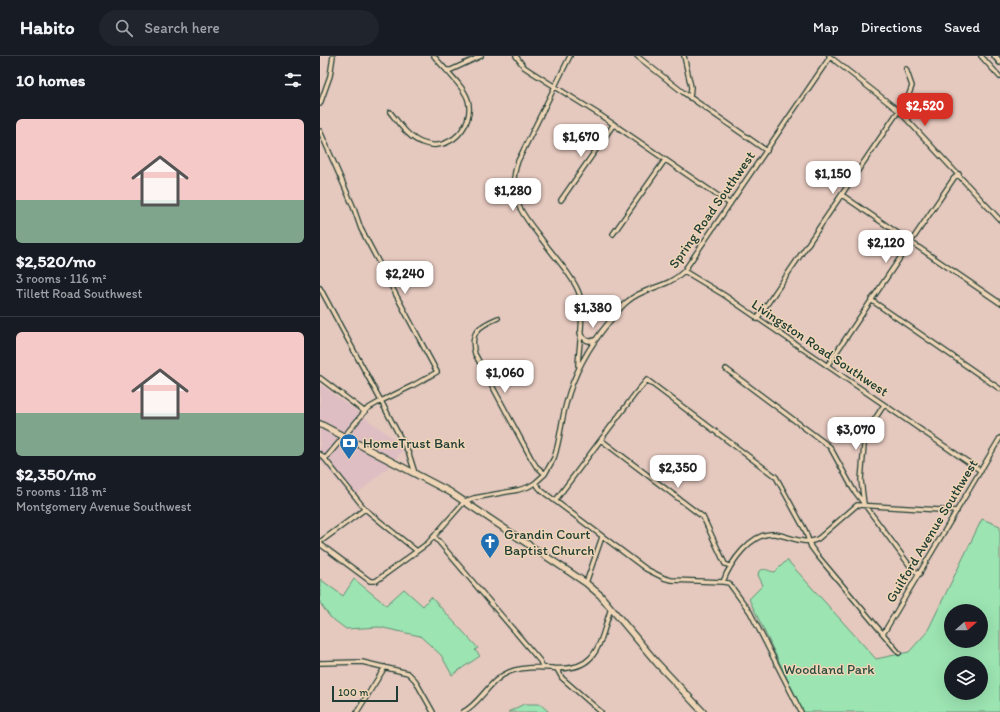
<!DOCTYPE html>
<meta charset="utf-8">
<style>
:root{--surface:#171b24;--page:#20242c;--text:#f1f3f6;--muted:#9ea1a6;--line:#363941;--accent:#d93025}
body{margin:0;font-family:Itim,sans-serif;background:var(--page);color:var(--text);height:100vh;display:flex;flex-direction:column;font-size:15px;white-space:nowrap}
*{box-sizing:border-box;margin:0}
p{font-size:13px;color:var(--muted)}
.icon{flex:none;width:22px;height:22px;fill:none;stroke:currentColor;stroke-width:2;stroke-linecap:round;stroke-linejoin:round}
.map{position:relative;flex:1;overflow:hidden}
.drawer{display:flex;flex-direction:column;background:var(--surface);width:320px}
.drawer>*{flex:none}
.needle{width:26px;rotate:69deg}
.fabs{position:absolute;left:624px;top:548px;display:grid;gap:8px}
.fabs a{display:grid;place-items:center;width:44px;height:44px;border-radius:50%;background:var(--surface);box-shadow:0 4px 16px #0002;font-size:20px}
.scale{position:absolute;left:12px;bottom:10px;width:66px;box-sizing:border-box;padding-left:4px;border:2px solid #1f3d34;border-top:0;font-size:11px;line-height:14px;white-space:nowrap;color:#1f3d34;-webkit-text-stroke:3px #efd5b6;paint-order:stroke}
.price{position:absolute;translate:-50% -34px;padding:0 9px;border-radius:8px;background:#fff;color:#222;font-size:13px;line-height:26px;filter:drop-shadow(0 1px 2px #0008)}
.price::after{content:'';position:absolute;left:50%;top:24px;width:12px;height:9px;margin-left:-6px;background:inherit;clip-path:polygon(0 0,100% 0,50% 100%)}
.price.active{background:var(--accent);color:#fff}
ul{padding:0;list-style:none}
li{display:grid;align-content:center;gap:8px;height:212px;padding:0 16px}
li+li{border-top:1px solid var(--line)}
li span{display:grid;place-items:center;height:124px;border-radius:6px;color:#555}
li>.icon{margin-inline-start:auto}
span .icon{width:72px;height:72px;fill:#fffc;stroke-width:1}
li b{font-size:17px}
h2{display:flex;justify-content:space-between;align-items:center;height:48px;padding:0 16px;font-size:17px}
header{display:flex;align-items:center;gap:24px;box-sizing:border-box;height:56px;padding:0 20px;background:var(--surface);border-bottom:1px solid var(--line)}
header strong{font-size:19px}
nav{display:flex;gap:22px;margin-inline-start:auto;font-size:14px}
.search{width:280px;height:36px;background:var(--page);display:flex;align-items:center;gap:10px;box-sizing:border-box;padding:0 14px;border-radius:22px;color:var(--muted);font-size:15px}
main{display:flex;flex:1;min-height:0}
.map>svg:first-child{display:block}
.built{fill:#debec3}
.green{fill:#9ce4b2;stroke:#5e9073;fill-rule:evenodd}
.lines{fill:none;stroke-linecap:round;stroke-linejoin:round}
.street-casing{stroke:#1f3d34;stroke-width:6}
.secondary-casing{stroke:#1f3d34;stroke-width:8}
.primary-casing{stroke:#1f3d34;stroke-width:8}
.street{stroke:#efd5b6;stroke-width:3.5}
.secondary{stroke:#efd5b6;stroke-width:5}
.primary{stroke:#efd5b6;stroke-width:5.5}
.labels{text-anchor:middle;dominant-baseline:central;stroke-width:3;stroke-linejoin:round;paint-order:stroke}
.street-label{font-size:14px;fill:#1f3d34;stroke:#efd5b6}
.poi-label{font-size:14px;fill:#1f3d34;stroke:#efd5b6;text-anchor:start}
.park-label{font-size:14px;fill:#2c4e41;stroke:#efd5b6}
</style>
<header>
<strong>Habito</strong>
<div class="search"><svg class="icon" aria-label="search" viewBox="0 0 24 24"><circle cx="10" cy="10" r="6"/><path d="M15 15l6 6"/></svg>Search here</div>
<nav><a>Map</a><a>Directions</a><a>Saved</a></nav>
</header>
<main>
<section class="drawer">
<h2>10 homes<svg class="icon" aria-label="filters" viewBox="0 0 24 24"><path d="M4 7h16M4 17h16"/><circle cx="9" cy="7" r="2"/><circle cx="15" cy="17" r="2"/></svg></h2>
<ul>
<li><span style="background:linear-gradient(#f6c9c9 65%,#7fa58c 0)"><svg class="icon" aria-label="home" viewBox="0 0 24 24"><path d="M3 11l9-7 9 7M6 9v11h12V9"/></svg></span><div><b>$2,520/mo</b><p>3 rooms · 116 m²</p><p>Tillett Road Southwest</p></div></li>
<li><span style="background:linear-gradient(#f6c9c9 65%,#7fa58c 0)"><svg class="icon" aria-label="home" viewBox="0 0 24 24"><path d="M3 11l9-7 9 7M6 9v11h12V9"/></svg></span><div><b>$2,350/mo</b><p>5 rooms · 118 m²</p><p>Montgomery Avenue Southwest</p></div></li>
</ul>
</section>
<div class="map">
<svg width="680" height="656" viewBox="0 0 680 656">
<rect width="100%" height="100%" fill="#e5c8be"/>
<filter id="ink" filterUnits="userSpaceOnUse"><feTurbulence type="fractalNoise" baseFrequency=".025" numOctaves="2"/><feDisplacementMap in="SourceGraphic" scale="8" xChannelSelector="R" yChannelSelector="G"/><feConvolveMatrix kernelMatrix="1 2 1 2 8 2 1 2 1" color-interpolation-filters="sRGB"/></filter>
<g filter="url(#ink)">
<path class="built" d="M1,329L78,386L83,393L72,408L32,442L0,404V331Z"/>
<path class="green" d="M662,463L680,470V656H483L429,543L443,529L438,519L439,515C446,511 449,516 455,516L467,504L556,603L589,596L607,576ZM631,555H661V585H631ZM631,607H661V637H631Z
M0,523L23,540L34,523L66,549L84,533L103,550L111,541L158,592L155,594L160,600L132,619L121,599L100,580L59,571L26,573L10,561L0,547Z
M204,648H220L229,656H188Z"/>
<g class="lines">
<g class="street-casing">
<path id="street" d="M196,0L204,11L210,15L280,59L410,148
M250,0L198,105C187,136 198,153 217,177C225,188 233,198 241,208C248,217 255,226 259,237C265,255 259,289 258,309
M317,0L364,37L447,95
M364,0L371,31L370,42
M509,0L579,55L680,164
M661,0L680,21
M127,14H131L161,0
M0,48L10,20L13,0
M70,56C79,67 88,82 103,87C129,97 155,70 148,44C144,30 123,12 114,0
M0,75L33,150L41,173L117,316L92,330L61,345L47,353L5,403
M522,139L680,247
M241,144L294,68
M293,178L345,104
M364,215L404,239L661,415
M0,232L61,345L89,398L95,417
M551,244L680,333
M178,262C159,270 149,276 155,298L211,402L216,410L225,418
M437,263L588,41L592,30L586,13
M260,277C263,283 268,287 274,284
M507,310L634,122L639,118
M406,313L510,391L533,433L593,514L600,518
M0,322L45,356
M281,384L383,461L405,508L410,510
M0,398L5,403L45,453L73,476L97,495
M215,427L222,435L326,513L344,522L351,524L403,526L409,527L411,530L430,556L481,656
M235,445L315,338L327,324L456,421L485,474L491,491L497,499L579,597
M544,448L541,424L545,378L564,349
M114,480L220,605L223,612
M0,486L45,453
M0,488L50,525H56L108,487L145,445L154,442L198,434L208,431L215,427L225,418L234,402C240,385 241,366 246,348C254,316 269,290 290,265C296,258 301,250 308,245C325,230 347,233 364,215L510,1
M403,526C410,507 431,476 454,478C467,479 487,491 499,482L537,449L637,455
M266,527L282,481
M563,578L680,382
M0,607L42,606L88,617L95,624L113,656
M237,613L242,622L281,656
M37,656L65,611
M143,656C161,647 169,624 189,616C202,611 216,611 231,612C278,617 279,588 291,552"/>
</g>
<g class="secondary-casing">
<path id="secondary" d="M675,0L680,6"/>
</g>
<g class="primary-casing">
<path id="primary" d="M0,368L130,436L266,527L280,539L337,607L383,656"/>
</g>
<use href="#street" class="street"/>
<use href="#secondary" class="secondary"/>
<use href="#primary" class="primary"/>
</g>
</g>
<defs>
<g id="bank-pin" transform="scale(1)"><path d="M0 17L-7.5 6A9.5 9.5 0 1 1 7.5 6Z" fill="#1f6fb2" stroke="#efd5b6"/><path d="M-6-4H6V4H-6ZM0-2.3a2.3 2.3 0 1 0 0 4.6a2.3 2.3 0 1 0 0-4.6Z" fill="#fff"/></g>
<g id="church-pin" transform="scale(1)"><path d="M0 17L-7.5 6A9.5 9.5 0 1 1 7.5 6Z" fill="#1f6fb2" stroke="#efd5b6"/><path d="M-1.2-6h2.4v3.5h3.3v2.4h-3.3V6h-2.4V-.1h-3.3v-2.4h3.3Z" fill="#fff"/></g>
</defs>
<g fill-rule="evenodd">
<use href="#bank-pin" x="29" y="387"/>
<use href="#church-pin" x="170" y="486"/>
</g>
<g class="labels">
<g class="street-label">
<text transform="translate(392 154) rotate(-55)">Spring Road Southwest</text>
<text transform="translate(500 292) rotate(34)">Livingston Road Southwest</text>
<text transform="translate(612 475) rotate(-59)">Guilford Avenue Southwest</text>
</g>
<g class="poi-label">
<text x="43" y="387">HomeTrust Bank</text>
<text x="184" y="478">Grandin Court<tspan x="184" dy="16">Baptist Church</tspan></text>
</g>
<g class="park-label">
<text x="509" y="613">Woodland Park</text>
</g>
</g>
</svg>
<div class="fabs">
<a><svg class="needle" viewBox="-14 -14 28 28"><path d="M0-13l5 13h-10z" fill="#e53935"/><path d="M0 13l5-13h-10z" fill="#9ea1a6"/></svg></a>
<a><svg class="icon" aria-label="layers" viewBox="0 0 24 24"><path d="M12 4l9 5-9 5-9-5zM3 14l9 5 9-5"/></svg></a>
</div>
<div class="scale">100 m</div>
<b class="price active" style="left:605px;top:71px">$2,520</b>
<b class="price" style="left:261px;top:102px">$1,670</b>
<b class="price" style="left:513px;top:139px">$1,150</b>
<b class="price" style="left:193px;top:156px">$1,280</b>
<b class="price" style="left:566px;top:208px">$2,120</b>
<b class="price" style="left:85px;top:239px">$2,240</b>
<b class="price" style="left:273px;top:273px">$1,380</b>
<b class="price" style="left:185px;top:338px">$1,060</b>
<b class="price" style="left:536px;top:395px">$3,070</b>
<b class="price" style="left:358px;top:433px">$2,350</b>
</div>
</main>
